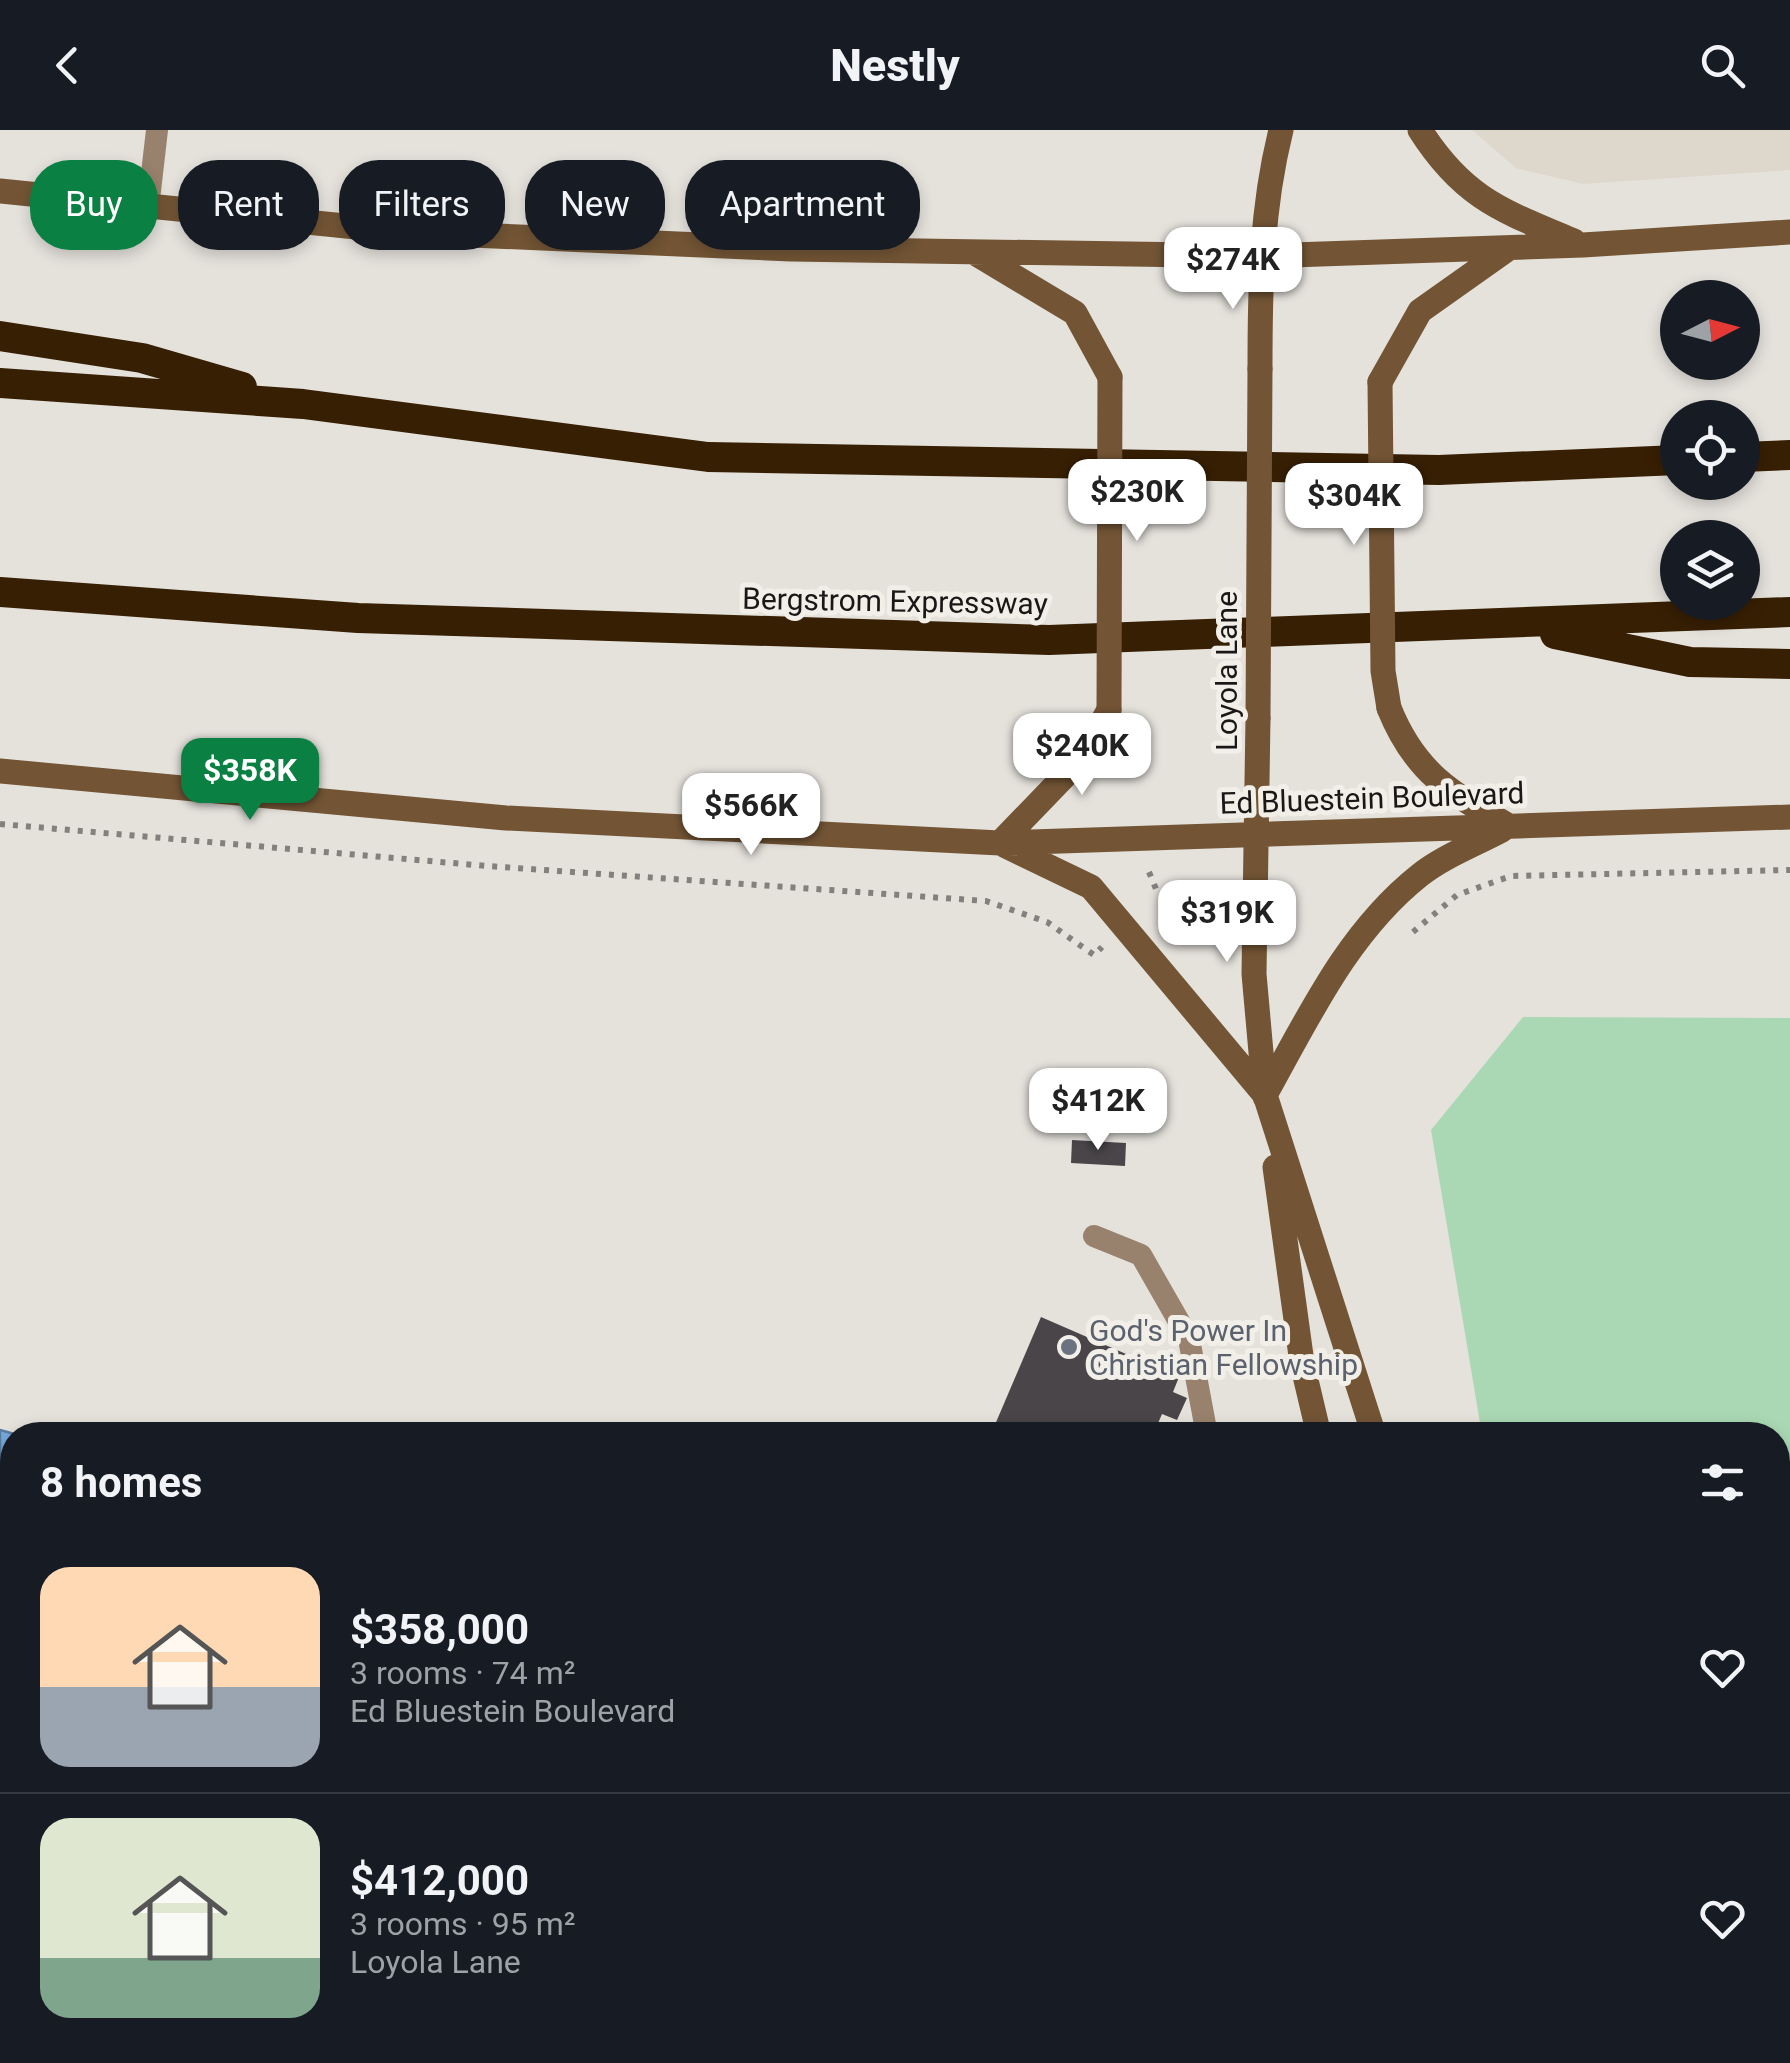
<!DOCTYPE html>
<meta charset="utf-8">
<style>
:root{--surface:#171b24;--page:#20242c;--text:#f1f3f6;--muted:#9ea1a6;--line:#363941;--accent:#0b8043}
body{margin:0;font-family:Roboto,sans-serif;background:var(--page);color:var(--text);height:100vh;display:flex;flex-direction:column;font-size:38px;white-space:nowrap}
*{box-sizing:border-box;margin:0}
p{font-size:32px;color:var(--muted)}
.icon{flex:none;width:55px;height:55px;fill:none;stroke:currentColor;stroke-width:2;stroke-linecap:round;stroke-linejoin:round}
.map{position:relative;flex:1;overflow:hidden}
.panel{position:absolute;left:0px;top:1292px;width:1790px;height:642px;display:flex;flex-direction:column;background:var(--surface);border-radius:40px 40px 0 0;box-shadow:0 5px 15px #0003}
.panel>*{flex:none}
.top-card{position:absolute;left:30px;top:30px;width:1000px;height:90px;display:flex;gap:20px}
.needle{width:65px;rotate:84deg}
.controls{position:absolute;left:1660px;top:150px;display:grid;gap:20px}
.controls a{display:grid;place-items:center;width:100px;height:100px;border-radius:50%;background:var(--surface);box-shadow:0 5px 15px #0003;font-size:50px}
.price{position:absolute;translate:-50% -85px;padding:0 22px;border-radius:20px;background:#fff;color:#222;font-size:32px;line-height:65px;filter:drop-shadow(0 2px 5px #0008)}
.price::after{content:'';position:absolute;left:50%;top:60px;width:30px;height:22px;margin-left:-15px;background:inherit;clip-path:polygon(0 0,100% 0,50% 100%)}
.price.on{background:var(--accent);color:#fff}
ul{padding:0;list-style:none}
li{display:flex;align-items:center;gap:30px;height:250px;padding:0 40px}
li+li{border-top:2px solid var(--line)}
li span{display:grid;place-items:center;flex:none;width:280px;height:200px;border-radius:30px;color:#555}
li>.icon{margin-inline-start:auto}
span .icon{width:120px;height:120px;fill:#fffc;stroke-width:1}
li b{font-size:42px}
h2{display:flex;justify-content:space-between;align-items:center;height:120px;padding:0 40px;font-size:42px}
.tag{padding:0 35px;border-radius:40px;background:var(--surface);box-shadow:0 5px 15px #0003;font-size:35px;line-height:90px}
.tag.on{background:var(--accent);color:#fff}
header{display:flex;justify-content:space-between;align-items:center;height:130px;padding:0 40px;background:var(--surface);font-size:45px;font-weight:800}
.map>svg:first-child{display:block}
.built{fill:#ded7cb}
.green{fill:#aad8b4}
.water{fill:#76a9db;stroke:#5a7ea0;stroke-width:2.5}
.lines{fill:none;stroke-linecap:round;stroke-linejoin:round}
.stream{stroke:#5a7ea0;stroke-width:12}
.building{fill:#494549}
.path{stroke:#83817d;stroke-width:6;stroke-dasharray:5 8;stroke-linecap:butt}
.service{stroke:#98826d;stroke-width:22}
.secondary{stroke:#735535;stroke-width:25}
.motorway{stroke:#371f03;stroke-width:30}
.secondary-bridge{stroke:#735535;stroke-width:25}
.worship-dot{fill:#6b7280;stroke:#f2efe9;stroke-width:4}
.labels{text-anchor:middle;dominant-baseline:central;stroke-width:10;stroke-linejoin:round;paint-order:stroke}
.street-label{font-size:30px;fill:#191816;stroke:#f2efe9}
.worship-label{font-size:30px;fill:#5b616d;stroke:#f2efe9;text-anchor:start}
</style>
<header><svg class="icon" aria-label="back" viewBox="0 0 24 24"><path d="M15 5l-7 7 7 7"/></svg>Nestly<svg class="icon" aria-label="search" viewBox="0 0 24 24"><circle cx="10" cy="10" r="6"/><path d="M15 15l6 6"/></svg></header>
<div class="map">
<svg width="1790" height="1933" viewBox="0 0 1790 1933">
<rect width="100%" height="100%" fill="#e5e2dc"/>
<path class="built" d="M1472,0H1790V40L1583,54L1516,38Z"/>
<path class="green" d="M1523,887L1790,888V1933H1630L1627,1923L1778,1922V1305H1482L1431,1000Z
M12,1419V1922H961L979,1933H0V1428Z
M1195,1923H1386L1390,1933H1161Z"/>
<path class="water" d="M0,1300L18,1305H12V1390L0,1388Z"/>
<g class="lines">
<path class="stream" d="M1778,1836L1790,1825
M784,1922L786,1933
M868,1922L890,1933
M911,1933L962,1922"/>
</g>
<path class="building" d="M1072,1010L1126,1013L1125,1036L1071,1033Z
M1041,1187L1179,1247L1173,1262L1187,1268L1177,1290L1162,1284L1153,1305H1012L994,1297Z"/>
<g class="lines">
<path class="path" d="M0,694L487,736L986,771L1047,792L1094,825L1102,817
M1149,742L1156,759
M1413,802L1457,765L1511,746L1790,740"/>
<path class="service" d="M148,78L157,0
M1094,1106L1141,1125L1189,1209L1207,1305
M1405,1922L1408,1933"/>
<path class="secondary" d="M1420,0C1464,69 1503,81 1574,111
M0,61L405,102L791,119L1260,126L1583,115L1790,102
M975,123L1075,183L1110,247
M1260,239C1260,157 1261,80 1281,0
M1380,252L1420,181L1509,118
M1389,578C1415,643 1451,663 1509,696
M1258,588L1254,844L1265,967
M0,641L506,688L1000,713L1790,687
M1000,713L1081,629L1109,580
M1004,715L1091,757L1265,965L1374,1305
M1265,965C1309,886 1348,802 1420,745C1444,726 1476,714 1502,700
M1275,1037L1302,1233L1319,1305
M1495,1922L1498,1933
M1568,1922L1571,1933"/>
<path class="motorway" d="M0,206L142,228L242,257
M0,253L303,274L708,327L1439,340L1678,330
M1742,327L1790,325
M0,462L358,488L1049,510L1790,482
M1555,504L1690,532L1790,534"/>
<path class="secondary-bridge" d="M1380,252L1383,541L1389,578
M1109,580L1110,247
M1258,588L1260,239"/>
</g>
<circle class="worship-dot" cx="1069" cy="1217" r="10"/>
<g class="labels">
<g class="street-label">
<text transform="translate(895 471) rotate(1)">Bergstrom Expressway</text>
<text transform="translate(1226 541) rotate(-90)">Loyola Lane</text>
<text transform="translate(1372 668) rotate(-2)">Ed Bluestein Boulevard</text>
</g>
<g class="worship-label">
<text x="1089" y="1200">God's Power In<tspan x="1089" dy="34">Christian Fellowship</tspan></text>
</g>
</g>
</svg>
<div class="controls">
<a><svg class="needle" viewBox="-14 -14 28 28"><path d="M0-13l5 13h-10z" fill="#e53935"/><path d="M0 13l5-13h-10z" fill="#9ea1a6"/></svg></a>
<a><svg class="icon" aria-label="locate" viewBox="0 0 24 24"><circle cx="12" cy="12" r="6"/><path d="M12 2v4M12 18v4M2 12h4M18 12h4"/></svg></a>
<a><svg class="icon" aria-label="layers" viewBox="0 0 24 24"><path d="M12 4l9 5-9 5-9-5zM3 14l9 5 9-5"/></svg></a>
</div>
<b class="price" style="left:1233px;top:182px">$274K</b>
<b class="price" style="left:1137px;top:414px">$230K</b>
<b class="price" style="left:1354px;top:418px">$304K</b>
<b class="price" style="left:1082px;top:668px">$240K</b>
<b class="price on" style="left:250px;top:693px">$358K</b>
<b class="price" style="left:751px;top:728px">$566K</b>
<b class="price" style="left:1227px;top:835px">$319K</b>
<b class="price" style="left:1098px;top:1023px">$412K</b>
<div class="top-card">
<a class="tag on">Buy</a>
<a class="tag">Rent</a>
<a class="tag">Filters</a>
<a class="tag">New</a>
<a class="tag">Apartment</a>
</div>
<section class="panel">
<h2>8 homes<svg class="icon" aria-label="filters" viewBox="0 0 24 24"><path d="M4 7h16M4 17h16"/><circle cx="9" cy="7" r="2"/><circle cx="15" cy="17" r="2"/></svg></h2>
<ul>
<li><span style="background:linear-gradient(#ffd9b3 60%,#9aa5b1 0)"><svg class="icon" aria-label="home" viewBox="0 0 24 24"><path d="M3 11l9-7 9 7M6 9v11h12V9"/></svg></span><div><b>$358,000</b><p>3 rooms · 74 m²</p><p>Ed Bluestein Boulevard</p></div><svg class="icon" aria-label="heart" viewBox="0 0 24 24"><path d="M12 20l-8-8c-3-5 5-10 8-4 3-6 11-1 8 4z"/></svg></li>
<li><span style="background:linear-gradient(#dfe7d0 70%,#7fa58c 0)"><svg class="icon" aria-label="home" viewBox="0 0 24 24"><path d="M3 11l9-7 9 7M6 9v11h12V9"/></svg></span><div><b>$412,000</b><p>3 rooms · 95 m²</p><p>Loyola Lane</p></div><svg class="icon" aria-label="heart" viewBox="0 0 24 24"><path d="M12 20l-8-8c-3-5 5-10 8-4 3-6 11-1 8 4z"/></svg></li>
</ul>
</section>
</div>
